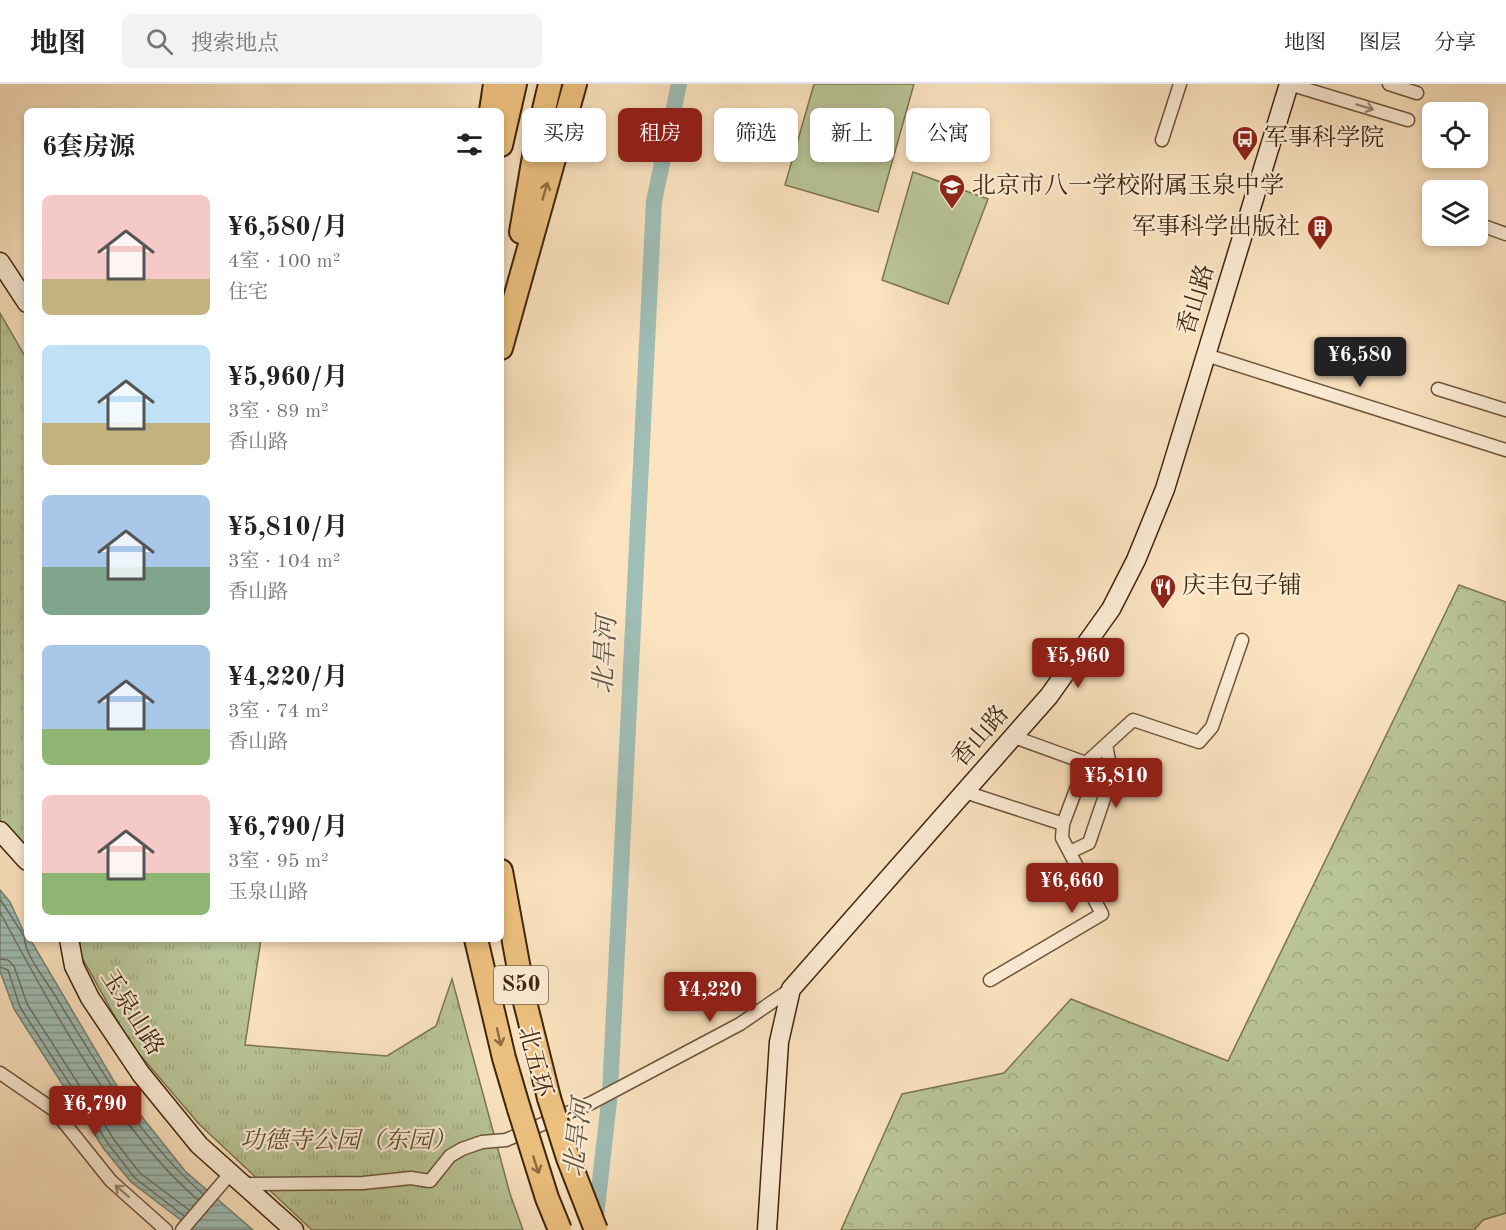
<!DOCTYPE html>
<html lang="zh">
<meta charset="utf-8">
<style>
:root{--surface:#fff;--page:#f2f2f2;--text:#222;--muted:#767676;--line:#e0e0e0;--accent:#8f2418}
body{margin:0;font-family:"Old Standard TT","Noto Serif SC",serif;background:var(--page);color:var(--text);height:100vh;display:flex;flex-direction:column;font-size:22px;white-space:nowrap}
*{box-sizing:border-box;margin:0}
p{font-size:20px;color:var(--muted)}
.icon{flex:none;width:33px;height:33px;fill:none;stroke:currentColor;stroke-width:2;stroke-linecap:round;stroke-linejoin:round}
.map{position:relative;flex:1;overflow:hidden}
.side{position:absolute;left:24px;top:24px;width:480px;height:834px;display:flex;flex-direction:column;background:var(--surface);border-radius:9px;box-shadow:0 3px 9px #0003}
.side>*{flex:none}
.banner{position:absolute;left:522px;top:24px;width:570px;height:54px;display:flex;gap:12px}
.fabs{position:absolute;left:1422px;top:18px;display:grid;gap:12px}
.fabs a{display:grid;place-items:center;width:66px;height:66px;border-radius:9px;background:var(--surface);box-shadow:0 3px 9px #0003;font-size:30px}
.price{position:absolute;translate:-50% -51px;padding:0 14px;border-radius:6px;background:var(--accent);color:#fff;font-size:20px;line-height:39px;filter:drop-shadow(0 2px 3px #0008)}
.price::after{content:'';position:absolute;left:50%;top:36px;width:18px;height:14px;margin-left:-9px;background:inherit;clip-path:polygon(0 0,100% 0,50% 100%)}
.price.current{background:#222;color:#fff}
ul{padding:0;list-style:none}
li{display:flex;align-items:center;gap:18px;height:150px;padding:0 18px}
li span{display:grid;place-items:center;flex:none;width:168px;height:120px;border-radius:9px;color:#555}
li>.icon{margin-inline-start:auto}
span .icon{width:72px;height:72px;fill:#fffc;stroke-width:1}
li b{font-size:26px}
h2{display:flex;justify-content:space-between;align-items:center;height:72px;padding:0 18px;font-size:26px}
.pill{padding:0 21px;border-radius:9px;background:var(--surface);box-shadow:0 3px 9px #0003;font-size:21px;line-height:54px}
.pill.current{background:var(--accent);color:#fff}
header{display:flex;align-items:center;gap:36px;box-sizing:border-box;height:84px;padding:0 30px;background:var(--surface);border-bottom:2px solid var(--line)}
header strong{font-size:28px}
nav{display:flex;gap:33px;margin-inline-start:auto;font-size:21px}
.search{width:420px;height:54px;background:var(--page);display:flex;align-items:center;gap:15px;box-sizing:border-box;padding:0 21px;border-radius:9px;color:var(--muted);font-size:22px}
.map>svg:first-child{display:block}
.grass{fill:url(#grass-tufts);stroke:#7c7552;stroke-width:1.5}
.forest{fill:url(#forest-crowns);stroke:#7c7552;stroke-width:1.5}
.garden{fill:#b9c597;stroke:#7c7552;stroke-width:1.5}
.water{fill:url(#water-rules);stroke:#798172;stroke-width:1.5}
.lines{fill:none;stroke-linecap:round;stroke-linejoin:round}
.shore{stroke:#6f7261;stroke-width:1.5}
.canal{stroke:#9fbeb6;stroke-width:16}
.street-casing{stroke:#6e5539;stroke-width:15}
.secondary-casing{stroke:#3f250c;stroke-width:21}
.highway-casing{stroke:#3f250c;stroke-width:26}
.street{stroke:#fdedd7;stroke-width:12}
.secondary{stroke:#fdedd7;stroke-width:18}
.highway{stroke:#eec280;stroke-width:22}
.highway-bridge-casing{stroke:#3f250c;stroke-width:26;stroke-linecap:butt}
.highway-bridge{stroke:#eec280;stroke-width:22}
.oneway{stroke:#9e8972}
.oneway2{stroke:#8e6c40}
.labels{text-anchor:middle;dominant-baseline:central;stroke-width:4.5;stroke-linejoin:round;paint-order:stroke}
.shield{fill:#fdedd7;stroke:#786149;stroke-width:1.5}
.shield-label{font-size:22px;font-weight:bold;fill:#3f250c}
.poi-label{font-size:24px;fill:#3f250c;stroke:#fdedd7;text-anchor:start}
.street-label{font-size:24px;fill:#3f250c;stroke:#fdedd7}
.park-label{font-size:24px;font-style:italic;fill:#5e4d2f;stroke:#fdedd7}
.water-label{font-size:26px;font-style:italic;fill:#5c533f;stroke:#fdedd7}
</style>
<header>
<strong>地图</strong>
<div class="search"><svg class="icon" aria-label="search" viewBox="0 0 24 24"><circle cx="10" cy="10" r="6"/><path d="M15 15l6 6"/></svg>搜索地点</div>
<nav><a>地图</a><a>图层</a><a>分享</a></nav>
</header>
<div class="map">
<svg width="1506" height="1146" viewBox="0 0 1506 1146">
<defs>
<pattern id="grass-tufts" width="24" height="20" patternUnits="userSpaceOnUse" patternTransform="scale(1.5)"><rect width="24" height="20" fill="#b9c597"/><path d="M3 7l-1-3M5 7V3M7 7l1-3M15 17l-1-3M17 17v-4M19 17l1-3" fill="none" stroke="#a0a981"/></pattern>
<pattern id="forest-crowns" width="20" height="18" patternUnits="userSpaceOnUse" patternTransform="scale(1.5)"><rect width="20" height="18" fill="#b9c597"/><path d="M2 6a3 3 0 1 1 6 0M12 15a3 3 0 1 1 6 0" fill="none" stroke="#a0a981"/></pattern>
<pattern id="water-rules" width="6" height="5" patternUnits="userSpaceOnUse" patternTransform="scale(1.5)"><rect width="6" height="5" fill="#9fbeb6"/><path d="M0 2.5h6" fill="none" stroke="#839a92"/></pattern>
</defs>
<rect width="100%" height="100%" fill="#fce4c1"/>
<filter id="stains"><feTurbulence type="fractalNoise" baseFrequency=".00333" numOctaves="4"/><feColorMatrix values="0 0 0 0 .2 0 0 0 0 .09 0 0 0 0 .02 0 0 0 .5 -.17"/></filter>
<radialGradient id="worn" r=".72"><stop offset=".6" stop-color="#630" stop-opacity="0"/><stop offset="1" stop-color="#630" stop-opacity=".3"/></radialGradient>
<path class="grass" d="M0,229L27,276V783L0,750Z
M80,855H261L245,961L387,972L436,942L452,895L510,1110L523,1146H312L199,1040L129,958L79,868Z"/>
<path class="forest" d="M1459,501L1506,518V1129L1483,1136L1474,1146H841L902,1010L1004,989L1071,915L1228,977Z"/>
<path class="garden" d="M814,0H914L878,128L785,101Z
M913,88L988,115L948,220L882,196Z"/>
<path class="water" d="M0,806L10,818L27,855H30L115,999L185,1087L253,1146H194L131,1098L104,1065L14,925L0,887Z"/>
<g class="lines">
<path class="shore" d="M0,815L24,852C25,872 46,896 56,913C98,982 141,1056 203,1110
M0,828C50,922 117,1046 198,1116
M0,875L8,876L14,882L27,920L115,1057L140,1089L189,1126
M0,883L8,886L20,923L109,1061L135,1094L184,1132"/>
<path class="canal" d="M595,1141L610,1009L654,117L679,0"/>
<g class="street-casing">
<path id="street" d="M1289,0L1408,36
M1389,0L1417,9
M1162,56L1180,0
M1478,140L1506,150
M1206,271L1506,366
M1438,305L1506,326
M1086,679L1133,636L1199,658L1212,643L1242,556
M965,708L1063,740L1086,679L1014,653
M1070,768L1089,759L1112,691L1106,661
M990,896L1102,830L1062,754L1063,740
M0,989L54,1026L111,1097L166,1146
M251,1100L363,1099L411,1094L430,1097L450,1072L462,1065L482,1058L506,1056L591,1019L740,940L791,905
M182,1146L230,1090"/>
</g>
<g class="secondary-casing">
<path id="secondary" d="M0,178L27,219
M0,747L27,777
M69,855L74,882L90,914L141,990L199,1061L294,1146
M767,1146L779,958L791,905L1049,612L1111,525L1136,476L1165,405L1289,0"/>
</g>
<g class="highway-casing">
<path id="highway" d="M491,27L495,0
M501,61L515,0
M521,148L537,55L550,0
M501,264L575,0
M501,787L525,918L549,1014
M476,855L504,974L519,1025"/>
</g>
<use href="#street" class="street"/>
<use href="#secondary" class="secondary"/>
<use href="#highway" class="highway"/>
<g class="highway-bridge-casing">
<path id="highway-bridge" d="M549,1014L568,1074L596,1146
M519,1025L547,1114L560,1146"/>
</g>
<use href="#highway-bridge" class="highway-bridge"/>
</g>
<defs><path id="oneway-shaft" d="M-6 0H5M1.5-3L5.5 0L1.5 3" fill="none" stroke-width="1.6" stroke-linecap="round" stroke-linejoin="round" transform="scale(1.5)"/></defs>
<g class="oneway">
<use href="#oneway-shaft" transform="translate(1365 23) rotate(17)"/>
<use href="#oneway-shaft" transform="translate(122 1107) rotate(-139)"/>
</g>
<g class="oneway2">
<use href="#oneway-shaft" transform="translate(545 107) rotate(-74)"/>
<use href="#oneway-shaft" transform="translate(499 953) rotate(77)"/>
<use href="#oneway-shaft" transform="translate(536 1081) rotate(72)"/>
</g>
<defs>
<g id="bus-pin" transform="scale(1.35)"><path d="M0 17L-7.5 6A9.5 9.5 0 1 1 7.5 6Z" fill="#8f2418" stroke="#fdedd7"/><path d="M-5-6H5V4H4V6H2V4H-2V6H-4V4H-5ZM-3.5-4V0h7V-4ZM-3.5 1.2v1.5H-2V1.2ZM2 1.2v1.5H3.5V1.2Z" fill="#fff"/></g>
<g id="school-pin" transform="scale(1.35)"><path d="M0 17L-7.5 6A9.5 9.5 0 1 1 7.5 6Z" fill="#8f2418" stroke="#fdedd7"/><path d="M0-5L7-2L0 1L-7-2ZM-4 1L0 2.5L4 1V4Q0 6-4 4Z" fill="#fff"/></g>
<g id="building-pin" transform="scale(1.35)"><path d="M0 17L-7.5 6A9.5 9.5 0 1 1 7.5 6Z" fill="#8f2418" stroke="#fdedd7"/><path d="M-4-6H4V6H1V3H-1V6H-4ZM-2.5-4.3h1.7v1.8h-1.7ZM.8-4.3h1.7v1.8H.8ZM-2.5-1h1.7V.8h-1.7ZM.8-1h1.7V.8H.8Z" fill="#fff"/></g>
<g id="restaurant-pin" transform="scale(1.35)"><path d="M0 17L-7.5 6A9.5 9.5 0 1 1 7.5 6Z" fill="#8f2418" stroke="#fdedd7"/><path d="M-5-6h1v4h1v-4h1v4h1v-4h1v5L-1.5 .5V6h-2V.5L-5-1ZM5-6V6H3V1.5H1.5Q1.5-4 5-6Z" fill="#fff"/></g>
</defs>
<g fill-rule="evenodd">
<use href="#bus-pin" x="1245" y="55"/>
<use href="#school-pin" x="952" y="103"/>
<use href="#building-pin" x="1320" y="144"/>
<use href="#restaurant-pin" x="1163" y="503"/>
</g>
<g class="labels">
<rect class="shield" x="494" y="882" width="54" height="38" rx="4.5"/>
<g class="shield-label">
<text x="521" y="901">S50</text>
</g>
<g class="poi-label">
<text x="1264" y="55">军事科学院</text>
<text x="972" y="103">北京市八一学校附属玉泉中学</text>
<text x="1300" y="144" text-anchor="end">军事科学出版社</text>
<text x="1182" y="503">庆丰包子铺</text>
</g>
<g class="street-label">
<text transform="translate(1197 216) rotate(-73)">香山路</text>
<text transform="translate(981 653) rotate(-49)">香山路</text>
<text transform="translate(131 929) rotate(58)">玉泉山路</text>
<text transform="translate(534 978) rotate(75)">北五环</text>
</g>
<g class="park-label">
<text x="348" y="1058">功德寺公园（东园）</text>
</g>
<g class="water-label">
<text transform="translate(606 571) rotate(-87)">北旱河</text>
<text transform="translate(579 1054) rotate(-83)">北旱河</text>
</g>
</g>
<rect width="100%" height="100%" filter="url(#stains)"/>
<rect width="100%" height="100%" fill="url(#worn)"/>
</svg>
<div class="fabs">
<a><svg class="icon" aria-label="locate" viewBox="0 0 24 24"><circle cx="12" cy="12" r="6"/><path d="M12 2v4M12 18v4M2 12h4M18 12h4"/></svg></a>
<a><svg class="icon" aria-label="layers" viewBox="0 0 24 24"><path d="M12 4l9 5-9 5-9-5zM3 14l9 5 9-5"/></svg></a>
</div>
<b class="price current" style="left:1360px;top:304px">¥6,580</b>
<b class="price" style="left:1078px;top:605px">¥5,960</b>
<b class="price" style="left:1116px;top:725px">¥5,810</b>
<b class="price" style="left:1072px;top:830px">¥6,660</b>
<b class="price" style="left:710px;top:939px">¥4,220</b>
<b class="price" style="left:95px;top:1053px">¥6,790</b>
<div class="banner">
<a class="pill">买房</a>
<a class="pill current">租房</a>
<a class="pill">筛选</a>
<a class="pill">新上</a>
<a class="pill">公寓</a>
</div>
<section class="side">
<h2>6套房源<svg class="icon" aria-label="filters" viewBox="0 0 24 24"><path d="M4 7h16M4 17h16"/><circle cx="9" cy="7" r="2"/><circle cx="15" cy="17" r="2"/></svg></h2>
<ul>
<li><span style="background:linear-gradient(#f6c9c9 70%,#c2b280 0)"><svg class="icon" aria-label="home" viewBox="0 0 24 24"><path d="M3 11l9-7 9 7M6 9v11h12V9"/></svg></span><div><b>¥6,580/月</b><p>4室 · 100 m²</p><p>住宅</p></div></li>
<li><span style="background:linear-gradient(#bfe0f5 65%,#c2b280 0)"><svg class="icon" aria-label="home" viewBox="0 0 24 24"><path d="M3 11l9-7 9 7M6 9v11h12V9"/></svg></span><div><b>¥5,960/月</b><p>3室 · 89 m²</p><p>香山路</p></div></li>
<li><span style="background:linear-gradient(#a9c7e8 60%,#7fa58c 0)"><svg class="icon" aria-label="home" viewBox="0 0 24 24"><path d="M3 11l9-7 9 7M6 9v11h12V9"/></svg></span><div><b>¥5,810/月</b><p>3室 · 104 m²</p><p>香山路</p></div></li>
<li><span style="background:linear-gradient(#a9c7e8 70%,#8fb573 0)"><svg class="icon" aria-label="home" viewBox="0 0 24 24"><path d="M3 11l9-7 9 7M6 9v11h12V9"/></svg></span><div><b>¥4,220/月</b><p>3室 · 74 m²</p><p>香山路</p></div></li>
<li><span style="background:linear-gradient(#f6c9c9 65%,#8fb573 0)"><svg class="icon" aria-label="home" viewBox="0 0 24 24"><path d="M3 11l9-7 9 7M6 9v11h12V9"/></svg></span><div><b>¥6,790/月</b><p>3室 · 95 m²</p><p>玉泉山路</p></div></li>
</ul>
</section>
</div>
